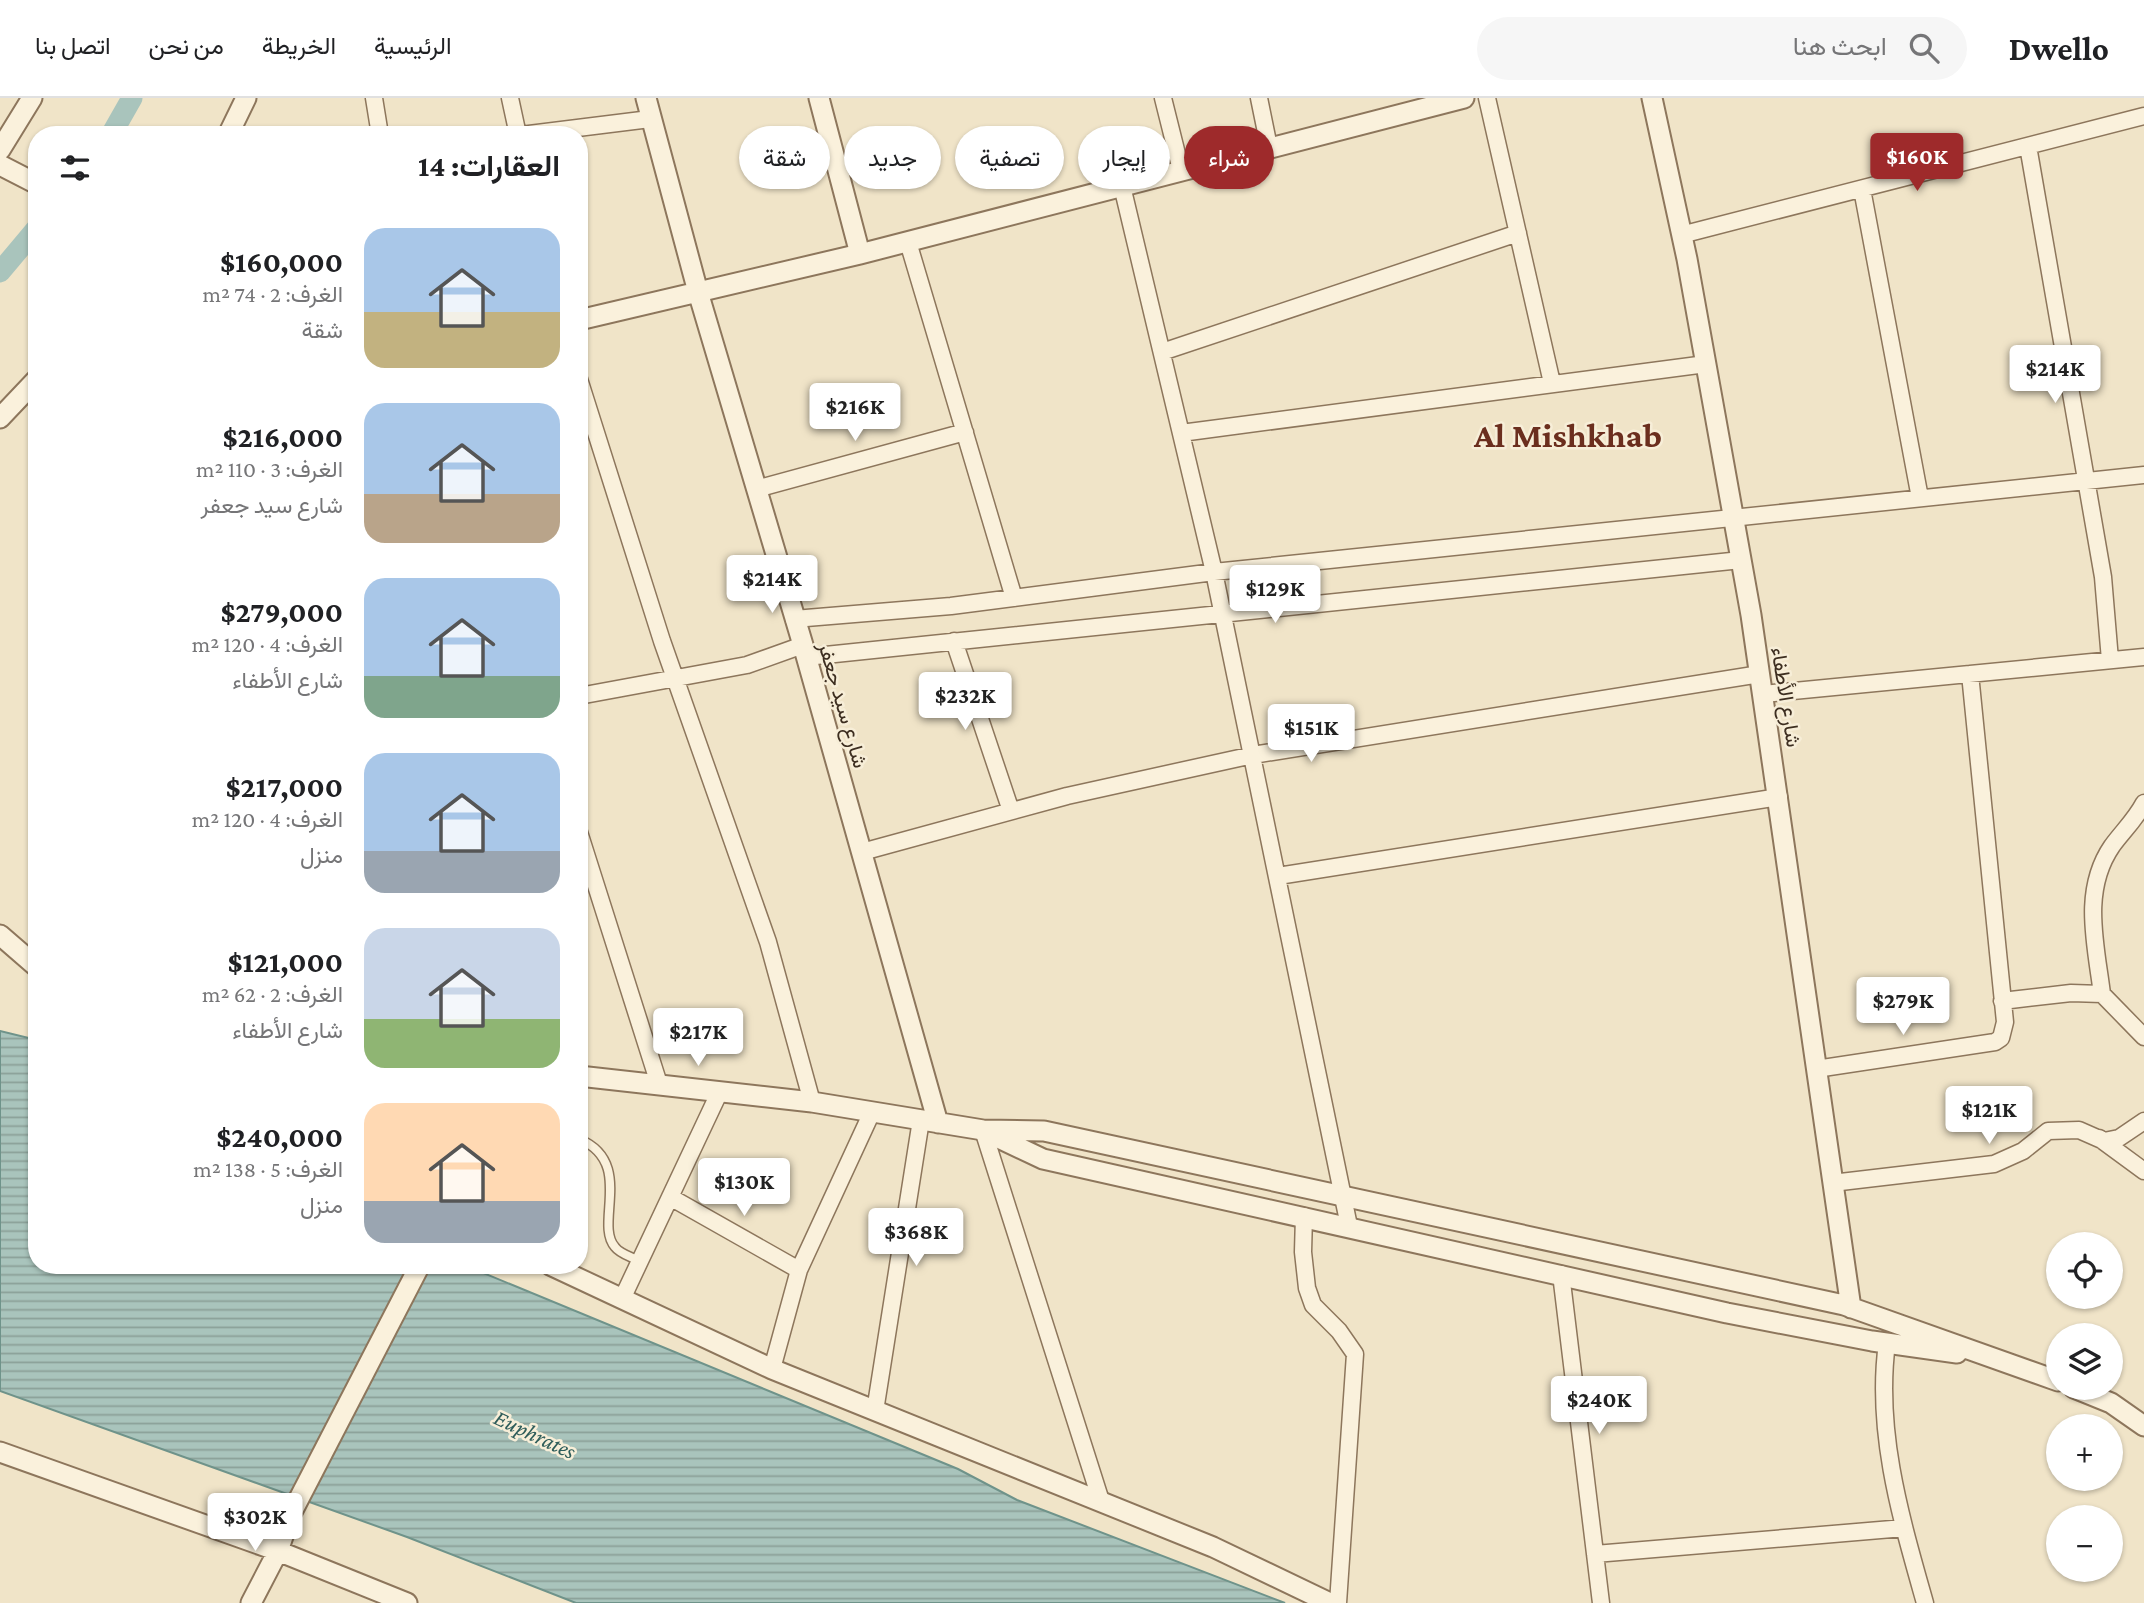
<!DOCTYPE html>
<html lang="ar">
<meta charset="utf-8">
<style>
:root{--surface:#fff;--page:#f6f6f6;--text:#202124;--muted:#757577;--line:#e0e0e0;--accent:#9e2a2b}
body{margin:0;font-family:"Crimson Pro",Vazirmatn,serif;background:var(--page);color:var(--text);direction:rtl;height:100vh;display:flex;flex-direction:column;font-size:26px;white-space:nowrap}
*{box-sizing:border-box;margin:0}
p{font-size:23px;color:var(--muted)}
.icon{flex:none;width:38px;height:38px;fill:none;stroke:currentColor;stroke-width:2;stroke-linecap:round;stroke-linejoin:round}
.map{position:relative;flex:1;overflow:hidden;direction:ltr}
.panel{position:absolute;left:28px;top:28px;width:560px;height:1148px;display:flex;flex-direction:column;background:var(--surface);border-radius:28px;box-shadow:0 2px 5px #0004;direction:rtl}
.panel>*{flex:none}
.top-card{position:absolute;left:609px;top:28px;width:665px;height:63px;direction:rtl;display:flex;gap:14px}
.controls{position:absolute;left:2046px;top:1134px;display:grid;gap:14px}
.controls a{display:grid;place-items:center;width:77px;height:77px;border-radius:50%;background:var(--surface);box-shadow:0 2px 5px #0004;font-size:35px}
.price{position:absolute;translate:-50% -60px;padding:0 16px;border-radius:7px;background:#fff;color:#222;font-size:23px;line-height:46px;filter:drop-shadow(0 2px 4px #0008)}
.price::after{content:'';position:absolute;left:50%;top:42px;width:21px;height:16px;margin-left:-10px;background:inherit;clip-path:polygon(0 0,100% 0,50% 100%)}
.price.active{background:var(--accent);color:#fff}
ul{padding:0;list-style:none}
li{display:flex;align-items:center;gap:21px;height:175px;padding:0 28px}
li span{display:grid;place-items:center;flex:none;width:196px;height:140px;border-radius:21px;color:#555}
li>.icon{margin-inline-start:auto}
span .icon{width:84px;height:84px;fill:#fffc;stroke-width:1}
li b{font-size:30px}
h2{display:flex;justify-content:space-between;align-items:center;height:84px;padding:0 28px;font-size:30px}
.tag{padding:0 24px;border-radius:32px;background:var(--surface);box-shadow:0 2px 5px #0004;font-size:24px;line-height:63px}
.tag.active{background:var(--accent);color:#fff}
header{display:flex;align-items:center;gap:42px;box-sizing:border-box;height:98px;padding:0 35px;background:var(--surface);border-bottom:2px solid var(--line)}
header strong{font-size:33px}
nav{display:flex;gap:38px;margin-inline-start:auto;font-size:24px}
.search{width:490px;height:63px;background:var(--page);display:flex;align-items:center;gap:18px;box-sizing:border-box;padding:0 24px;border-radius:38px;color:var(--muted);font-size:26px}
.map>svg:first-child{display:block}
.water{fill:url(#water-rules);stroke:#6f938a;stroke-width:2}
.lines{fill:none;stroke-linecap:round;stroke-linejoin:round}
.canal{stroke:#a9c4bc;stroke-width:21}
.service-casing{stroke:#8d765c;stroke-width:11}
.minor-casing{stroke:#8d765c;stroke-width:19}
.tertiary-casing{stroke:#8d765c;stroke-width:23}
.service{stroke:#faf1dc;stroke-width:8}
.minor{stroke:#faf1dc;stroke-width:16}
.tertiary{stroke:#faf1dc;stroke-width:19}
.labels{text-anchor:middle;dominant-baseline:central;stroke-width:5;stroke-linejoin:round;paint-order:stroke}
.street-label{font-size:21px;fill:#3d2e20;stroke:#f7eed8}
.water-label{font-size:23px;font-style:italic;fill:#2f5d5a;stroke:#f7eed8}
.town-label{font-size:35px;font-weight:bold;fill:#6b2e1e;stroke:#f7eed8}
</style>
<header>
<strong>Dwello</strong>
<div class="search"><svg class="icon" aria-label="search" viewBox="0 0 24 24"><circle cx="10" cy="10" r="6"/><path d="M15 15l6 6"/></svg>ابحث هنا</div>
<nav><a>الرئيسية</a><a>الخريطة</a><a>من نحن</a><a>اتصل بنا</a></nav>
</header>
<div class="map">
<svg width="2144" height="1505" viewBox="0 0 2144 1505">
<defs>
<pattern id="water-rules" width="6" height="5" patternUnits="userSpaceOnUse" patternTransform="scale(1.75)"><rect width="6" height="5" fill="#a9c4bc"/><path d="M0 2.5h6" fill="none" stroke="#8ba098"/></pattern>
</defs>
<rect width="100%" height="100%" fill="#f0e4c8"/>
<path class="water" d="M0,933L37,942V1167H464L958,1371L1017,1402L1285,1505H576L407,1439L0,1293Z"/>
<g class="lines">
<path class="canal" d="M111,37L132,0
M0,174L37,130"/>
<g class="service-casing">
<path id="service" d="M579,1041C635,1064 594,1126 615,1149C620,1156 632,1159 639,1163"/>
</g>
<g class="minor-casing">
<path id="minor" d="M374,0L380,37
M510,0L518,37
M1163,0L1181,72
M1259,0L1269,49
M1487,0L1552,285
M521,37L650,21
M2028,48L2103,479L2110,562
M1122,88L1214,474L1349,1128
M1862,91L1920,400
M1681,137L2144,18
M908,144L1014,500
M1162,254L1518,135
M579,281L662,543L768,844L812,1004
M1181,335L1706,266
M756,391L965,334
M794,521L951,508L1214,474L2144,377
M954,543L1011,713
M806,559L1741,462
M1763,596L2144,559
M579,598L747,567L803,547
M579,734L659,986
M862,754L1067,698L1253,657L1760,576
M1278,778L1779,699
M2102,896C2096,847 2081,793 2112,748C2123,733 2135,722 2144,705
M2002,903L2071,895L2102,896L2144,939
M1816,971L1995,944L2001,940L2005,924L1970,576
M983,1032L1101,1403
M2099,1040L2144,1073
M1832,1085L1994,1066L2023,1053L2048,1033L2079,1032L2104,1043L2119,1040L2144,1023
M670,1099L799,1172
M1304,1118L1303,1154L1307,1190L1313,1207L1339,1233L1355,1256L1338,1505
M1561,1176L1601,1505
M622,1201L720,993
M1887,1245C1875,1334 1901,1420 1925,1505
M772,1271L799,1172L872,1014
M875,1313L921,1022
M1595,1456L1904,1430"/>
</g>
<g class="tertiary-casing">
<path id="tertiary" d="M646,0L698,194L803,547L938,1025
M819,0L860,156
M1652,0L1687,161L1751,517L1851,1210
M228,37L246,0
M0,52L32,0
M0,67L37,86
M579,222L860,156L1464,0
M0,320L37,281
M0,837L37,869
M579,978L812,1004L983,1032L1044,1033L1844,1207L2058,1283
M988,1035L1043,1061L1727,1215L1872,1243L1957,1255
M550,1167L772,1271L1213,1449L1330,1505
M2074,1290L2111,1305L2144,1328
M0,1354L278,1453L407,1505
M251,1505L278,1453L290,1418L420,1167"/>
</g>
<use href="#service" class="service"/>
<use href="#minor" class="minor"/>
<use href="#tertiary" class="tertiary"/>
</g>
<g class="labels">
<g class="street-label">
<text transform="translate(1786 599) rotate(81)">شارع الأطفاء</text>
<text transform="translate(843 607) rotate(74)">شارع سيد جعفر</text>
</g>
<g class="water-label">
<text transform="translate(535 1336) rotate(25)">Euphrates</text>
</g>
<g class="town-label">
<text x="1568" y="337">Al Mishkhab</text>
</g>
</g>
</svg>
<div class="controls">
<a><svg class="icon" aria-label="locate" viewBox="0 0 24 24"><circle cx="12" cy="12" r="6"/><path d="M12 2v4M12 18v4M2 12h4M18 12h4"/></svg></a>
<a><svg class="icon" aria-label="layers" viewBox="0 0 24 24"><path d="M12 4l9 5-9 5-9-5zM3 14l9 5 9-5"/></svg></a>
<a>+</a>
<a>−</a>
</div>
<b class="price active" style="left:1917px;top:95px">$160K</b>
<b class="price" style="left:2055px;top:307px">$214K</b>
<b class="price" style="left:855px;top:345px">$216K</b>
<b class="price" style="left:772px;top:517px">$214K</b>
<b class="price" style="left:1275px;top:527px">$129K</b>
<b class="price" style="left:965px;top:634px">$232K</b>
<b class="price" style="left:1311px;top:666px">$151K</b>
<b class="price" style="left:1903px;top:939px">$279K</b>
<b class="price" style="left:698px;top:970px">$217K</b>
<b class="price" style="left:1989px;top:1048px">$121K</b>
<b class="price" style="left:744px;top:1120px">$130K</b>
<b class="price" style="left:916px;top:1170px">$368K</b>
<b class="price" style="left:1599px;top:1338px">$240K</b>
<b class="price" style="left:255px;top:1455px">$302K</b>
<div class="top-card">
<a class="tag active">شراء</a>
<a class="tag">إيجار</a>
<a class="tag">تصفية</a>
<a class="tag">جديد</a>
<a class="tag">شقة</a>
</div>
<section class="panel">
<h2>العقارات: 14<svg class="icon" aria-label="filters" viewBox="0 0 24 24"><path d="M4 7h16M4 17h16"/><circle cx="9" cy="7" r="2"/><circle cx="15" cy="17" r="2"/></svg></h2>
<ul>
<li><span style="background:linear-gradient(#a9c7e8 60%,#c2b280 0)"><svg class="icon" aria-label="home" viewBox="0 0 24 24"><path d="M3 11l9-7 9 7M6 9v11h12V9"/></svg></span><div><b>$160,000</b><p>الغرف: 2 · 74 m²</p><p>شقة</p></div></li>
<li><span style="background:linear-gradient(#a9c7e8 65%,#b9a48a 0)"><svg class="icon" aria-label="home" viewBox="0 0 24 24"><path d="M3 11l9-7 9 7M6 9v11h12V9"/></svg></span><div><b>$216,000</b><p>الغرف: 3 · 110 m²</p><p>شارع سيد جعفر</p></div></li>
<li><span style="background:linear-gradient(#a9c7e8 70%,#7fa58c 0)"><svg class="icon" aria-label="home" viewBox="0 0 24 24"><path d="M3 11l9-7 9 7M6 9v11h12V9"/></svg></span><div><b>$279,000</b><p>الغرف: 4 · 120 m²</p><p>شارع الأطفاء</p></div></li>
<li><span style="background:linear-gradient(#a9c7e8 70%,#9aa5b1 0)"><svg class="icon" aria-label="home" viewBox="0 0 24 24"><path d="M3 11l9-7 9 7M6 9v11h12V9"/></svg></span><div><b>$217,000</b><p>الغرف: 4 · 120 m²</p><p>منزل</p></div></li>
<li><span style="background:linear-gradient(#c9d6e8 65%,#8fb573 0)"><svg class="icon" aria-label="home" viewBox="0 0 24 24"><path d="M3 11l9-7 9 7M6 9v11h12V9"/></svg></span><div><b>$121,000</b><p>الغرف: 2 · 62 m²</p><p>شارع الأطفاء</p></div></li>
<li><span style="background:linear-gradient(#ffd9b3 70%,#9aa5b1 0)"><svg class="icon" aria-label="home" viewBox="0 0 24 24"><path d="M3 11l9-7 9 7M6 9v11h12V9"/></svg></span><div><b>$240,000</b><p>الغرف: 5 · 138 m²</p><p>منزل</p></div></li>
</ul>
</section>
</div>
